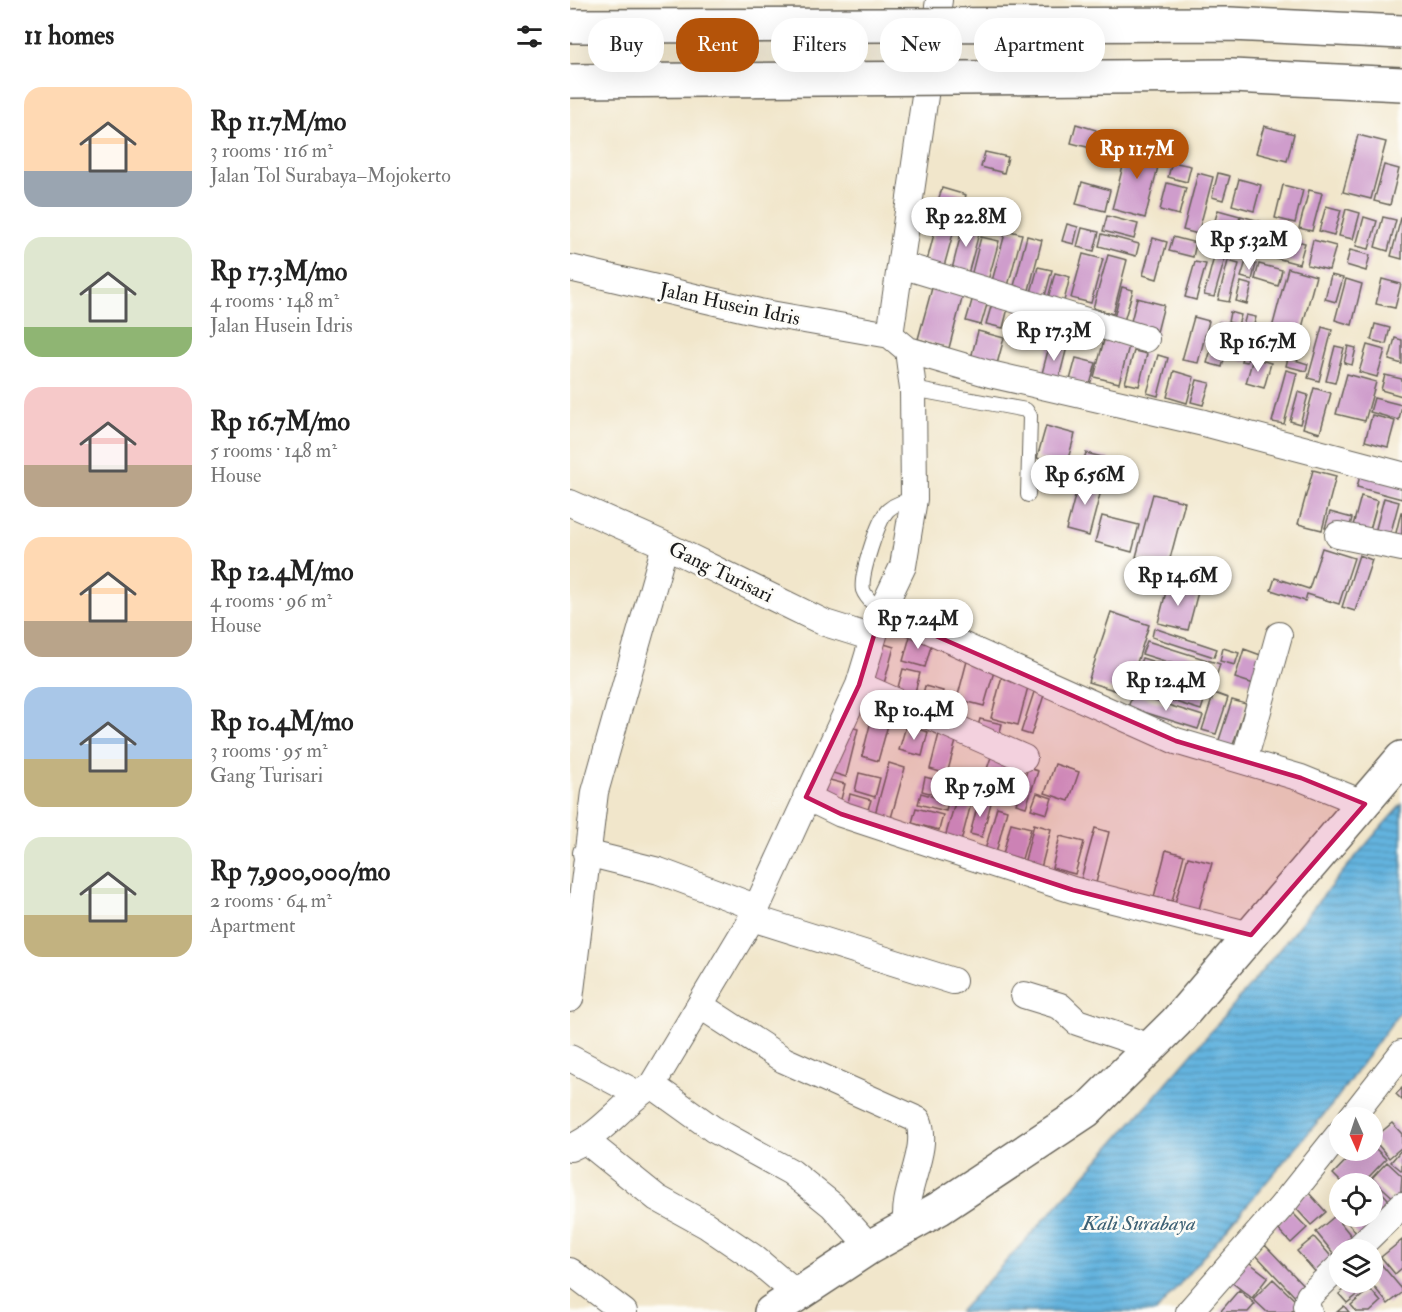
<!DOCTYPE html>
<meta charset="utf-8">
<style>
:root{--surface:#fff;--page:#f6f6f6;--text:#222;--muted:#767676;--accent:#b45309}
body{margin:0;font-family:"IM FELL Double Pica",serif;background:var(--page);color:var(--text);height:100vh;display:flex;flex-direction:column;font-size:22px;white-space:nowrap}
*{box-sizing:border-box;margin:0}
p{font-size:20px;color:var(--muted)}
.icon{flex:none;width:33px;height:33px;fill:none;stroke:currentColor;stroke-width:2;stroke-linecap:round;stroke-linejoin:round}
.map{position:relative;flex:1;overflow:hidden}
.details{display:flex;flex-direction:column;background:var(--surface);width:570px}
.details>*{flex:none}
.banner{position:absolute;left:18px;top:18px;width:570px;height:54px;display:flex;gap:12px}
.needle{width:39px;rotate:177deg}
.fabs{position:absolute;left:759px;top:1107px;display:grid;gap:12px}
.fabs a{display:grid;place-items:center;width:54px;height:54px;border-radius:50%;background:var(--surface);box-shadow:0 6px 24px #0002;font-size:30px}
.price{position:absolute;translate:-50% -51px;padding:0 14px;border-radius:21px;background:#fff;color:#222;font-size:20px;line-height:39px;filter:drop-shadow(0 2px 3px #0008)}
.price::after{content:'';position:absolute;left:50%;top:36px;width:18px;height:14px;margin-left:-9px;background:inherit;clip-path:polygon(0 0,100% 0,50% 100%)}
.price.current{background:var(--accent);color:#fff}
ul{padding:0;list-style:none}
li{display:flex;align-items:center;gap:18px;height:150px;padding:0 24px}
li span{display:grid;place-items:center;flex:none;width:168px;height:120px;border-radius:18px;color:#555}
li>.icon{margin-inline-start:auto}
span .icon{width:72px;height:72px;fill:#fffc;stroke-width:1}
li b{font-size:26px}
h2{display:flex;justify-content:space-between;align-items:center;height:72px;padding:0 24px;font-size:26px}
.chip{padding:0 21px;border-radius:24px;background:var(--surface);box-shadow:0 6px 24px #0002;font-size:21px;line-height:54px}
.chip.current{background:var(--accent);color:#fff}
main{display:flex;flex:1;min-height:0}
.map>svg:first-child{display:block}
.water{fill:url(#water-rules);stroke:#40687e;stroke-width:1.5}
.building{fill:#cf9dcc}
.lines{fill:none;stroke-linecap:round;stroke-linejoin:round}
.lane-casing{stroke:#676359;stroke-width:16}
.street-casing{stroke:#676359;stroke-width:28}
.secondary-casing{stroke:#676359;stroke-width:36}
.lane{stroke:#fff;stroke-width:14}
.street{stroke:#fff;stroke-width:26}
.secondary{stroke:#fff;stroke-width:33}
.highway-bridge-casing{stroke:#676359;stroke-width:36;stroke-linecap:butt}
.highway-bridge{stroke:#fff;stroke-width:33}
.marked{fill:#c2185b;fill-opacity:0.2;stroke:#c2185b;stroke-width:4.5;stroke-linejoin:round}
.labels{text-anchor:middle;dominant-baseline:central;stroke-width:5;stroke-linejoin:round;paint-order:stroke}
.street-label{font-size:20px;fill:#1c1c1c;stroke:#fdfcf7}
.water-label{font-size:21px;font-style:italic;fill:#3c6074;stroke:#fdfcf7}
</style>
<main>
<section class="details">
<h2>11 homes<svg class="icon" aria-label="filters" viewBox="0 0 24 24"><path d="M4 7h16M4 17h16"/><circle cx="9" cy="7" r="2"/><circle cx="15" cy="17" r="2"/></svg></h2>
<ul>
<li><span style="background:linear-gradient(#ffd9b3 70%,#9aa5b1 0)"><svg class="icon" aria-label="home" viewBox="0 0 24 24"><path d="M3 11l9-7 9 7M6 9v11h12V9"/></svg></span><div><b>Rp 11.7M/mo</b><p>3 rooms · 116 m²</p><p>Jalan Tol Surabaya–Mojokerto</p></div></li>
<li><span style="background:linear-gradient(#dfe7d0 75%,#8fb573 0)"><svg class="icon" aria-label="home" viewBox="0 0 24 24"><path d="M3 11l9-7 9 7M6 9v11h12V9"/></svg></span><div><b>Rp 17.3M/mo</b><p>4 rooms · 148 m²</p><p>Jalan Husein Idris</p></div></li>
<li><span style="background:linear-gradient(#f6c9c9 65%,#b9a48a 0)"><svg class="icon" aria-label="home" viewBox="0 0 24 24"><path d="M3 11l9-7 9 7M6 9v11h12V9"/></svg></span><div><b>Rp 16.7M/mo</b><p>5 rooms · 148 m²</p><p>House</p></div></li>
<li><span style="background:linear-gradient(#ffd9b3 70%,#b9a48a 0)"><svg class="icon" aria-label="home" viewBox="0 0 24 24"><path d="M3 11l9-7 9 7M6 9v11h12V9"/></svg></span><div><b>Rp 12.4M/mo</b><p>4 rooms · 96 m²</p><p>House</p></div></li>
<li><span style="background:linear-gradient(#a9c7e8 60%,#c2b280 0)"><svg class="icon" aria-label="home" viewBox="0 0 24 24"><path d="M3 11l9-7 9 7M6 9v11h12V9"/></svg></span><div><b>Rp 10.4M/mo</b><p>3 rooms · 95 m²</p><p>Gang Turisari</p></div></li>
<li><span style="background:linear-gradient(#dfe7d0 65%,#c2b280 0)"><svg class="icon" aria-label="home" viewBox="0 0 24 24"><path d="M3 11l9-7 9 7M6 9v11h12V9"/></svg></span><div><b>Rp 7,900,000/mo</b><p>2 rooms · 64 m²</p><p>Apartment</p></div></li>
</ul>
</section>
<div class="map">
<svg width="832" height="1312" viewBox="0 0 832 1312">
<defs>
<pattern id="water-rules" width="6" height="5" patternUnits="userSpaceOnUse" patternTransform="scale(1.5)"><rect width="6" height="5" fill="#64b4df"/><path d="M0 2.5h6" fill="none" stroke="#5292b4"/></pattern>
</defs>
<rect width="100%" height="100%" fill="#fdfcf7"/>
<filter id="ink" filterUnits="userSpaceOnUse"><feTurbulence type="fractalNoise" baseFrequency=".0167" numOctaves="2"/><feDisplacementMap in="SourceGraphic" scale="12" xChannelSelector="R" yChannelSelector="G"/><feConvolveMatrix kernelMatrix="1 2 1 2 8 2 1 2 1" color-interpolation-filters="sRGB"/></filter>
<filter id="wash" filterUnits="userSpaceOnUse"><feTurbulence type="fractalNoise" baseFrequency=".008" numOctaves="4" result="noise"/><feDisplacementMap in="SourceGraphic" scale="24" xChannelSelector="R" yChannelSelector="G"/><feGaussianBlur stdDeviation="1.35" result="paint"/><feColorMatrix in="noise" values="0 0 0 0 0 0 0 0 0 0 0 0 0 0 0 0 0 1.4 0 .05"/><feComposite in="paint" operator="in"/></filter>
<g filter="url(#wash)">
<rect width="100%" height="100%" fill="#f1e6cb"/>
<path class="water" d="M832,804V1009L762,1105L586,1312H389C485,1209 580,1104 671,996C725,932 775,865 832,804Z"/>
<g id="blocks">
<path class="building" d="M506,124L526,130L521,148L501,143Z
M694,126L724,134L717,161L686,153Z
M788,135L816,142L801,199L773,192Z
M559,143L592,151L575,218L542,209Z
M415,152L438,157L434,173L411,167Z
M602,162L621,166L617,182L598,177Z
M814,165L829,169L820,205L804,201Z
M628,173L643,177L628,234L613,230Z
M648,173L660,176L653,200L642,197Z
M669,179L691,185L684,211L662,205Z
M512,182L540,190L535,211L506,204Z
M597,183L616,188L609,215L590,210Z
M713,185L733,190L725,223L705,218Z
M372,188L396,195L390,218L365,211Z
M739,190L752,193L742,231L729,228Z
M756,206L771,210L764,235L749,231Z
M776,209L790,213L783,239L769,236Z
M648,210L670,216L661,247L639,241Z
M537,216L568,224L564,239L533,231Z
M671,216L693,222L690,233L668,227Z
M794,217L807,221L799,249L786,246Z
M813,217L826,220L818,251L805,247Z
M831,218H832V259L821,256Z
M394,222L411,226L398,274L382,269Z
M497,224L508,227L504,244L492,241Z
M366,226L384,230L373,270L356,265Z
M512,228L529,232L524,251L507,247Z
M436,230L452,234L438,286L422,281Z
M668,231L687,236L683,250L664,245Z
M696,231L703,233L697,255L690,253Z
M532,234L569,244L566,256L529,246Z
M457,236L472,240L459,290L444,286Z
M708,236L735,243L729,264L702,257Z
M411,237L429,241L416,288L399,284Z
M603,237L626,243L623,257L599,251Z
M583,238L597,242L587,279L573,275Z
M743,240L766,246L759,270L737,265Z
M780,250L800,255L796,271L776,265Z
M645,253L656,255L644,297L634,295Z
M513,254L533,259L521,303L501,298Z
M538,255L557,260L543,314L523,308Z
M658,261L669,264L659,302L648,300Z
M676,261L686,264L682,280L671,277Z
M625,262L636,264L626,300L615,297Z
M689,264L712,270L708,286L685,279Z
M468,267L482,270L473,303L459,300Z
M718,268L746,276L730,335L702,328Z
M485,273L500,277L492,309L476,305Z
M761,275L773,278L766,302L755,299Z
M776,279L792,284L782,325L765,320Z
M812,279L831,284L825,308L806,304Z
M671,282L682,285L677,304L666,301Z
M552,287L563,290L552,328L542,325Z
M362,288L393,295L379,348L348,339Z
M403,297L418,301L411,325L396,321Z
M567,298L594,305L585,340L558,333Z
M423,300L439,304L433,328L416,324Z
M447,309L474,316L467,344L440,337Z
M660,312L671,315L668,325L658,322Z
M676,315L686,317L682,332L672,330Z
M624,317L639,321L628,363L612,360Z
M479,318L492,321L489,332L476,328Z
M649,322L663,326L652,367L637,363Z
M501,323L521,329L517,341L497,335Z
M805,324L820,328L816,344L801,340Z
M752,327L762,330L749,381L738,378Z
M408,331L434,338L427,364L401,358Z
M667,334L673,336L668,356L662,355Z
M825,338L832,340V364L819,360Z
M481,339L498,343L487,386L470,381Z
M534,340L559,346L549,383L524,377Z
M797,345L815,350L807,377L789,372Z
M765,346L774,348L765,383L756,381Z
M778,346L786,348L782,365L774,363Z
M564,351L577,354L569,386L555,383Z
M673,353L679,355L677,362L671,361Z
M588,355L598,358L588,396L577,393Z
M506,358L526,363L520,385L500,380Z
M683,358L701,363L694,388L676,383Z
M718,358L738,364L736,371L716,366Z
M716,370L727,373L714,424L702,422Z
M604,371L624,377L617,403L597,397Z
M777,374L806,382L795,421L766,414Z
M815,375L832,379V396L811,390Z
M627,380L640,383L633,405L621,402Z
M744,388L761,393L750,433L733,428Z
M728,392L738,395L730,424L720,421Z
M804,398L832,405L829,420L800,412Z
M802,415L825,421L818,447L795,441Z
M476,426L505,434L496,466L467,458Z
M516,453L540,459L537,471L512,465Z
M743,470L766,476L752,530L728,524Z
M791,472L832,482V499L787,487Z
M510,477L533,483L519,536L496,530Z
M583,494L615,502L598,566L566,557Z
M791,496L808,501L798,537L781,533Z
M814,498L829,502L818,543L803,540Z
M760,512L782,518L778,534L755,528Z
M831,512H832V543L824,541Z
M532,516L569,525L562,552L525,542Z
M752,548L784,558L769,604L737,594L735,601L701,590L705,578L739,589Z
M789,555L802,560L785,611L772,607Z
M598,584L628,592L618,630L588,623Z
M541,612L579,625L557,694L518,682Z
M584,628L647,649L644,657L582,637Z
M341,633L363,639L355,667L333,661Z
M577,641L650,664L646,677L572,654Z
M308,642L324,647L312,691L297,687Z
M653,648L669,653L665,665L650,661Z
M674,649L696,657L687,685L665,678Z
M572,658L643,680L638,694L567,671Z
M397,661L425,668L414,706L387,699Z
M333,669L350,673L344,696L327,691Z
M432,676L459,683L448,725L421,718Z
M568,676L635,698L631,710L564,689Z
M355,686L373,691L367,714L349,709Z
M465,689L475,692L461,735L451,732Z
M644,693L658,698L646,734L632,730Z
M563,694L633,716L628,729L558,707Z
M662,700L676,704L662,748L648,743Z
M410,719L432,724L427,743L405,737Z
M301,721L318,725L308,761L292,756Z
M276,726L288,729L276,777L263,773Z
M336,726L358,732L352,756L329,750Z
M371,726L389,730L377,774L360,769Z
M423,751L441,757L435,775L417,769Z
M319,763L335,768L321,818L305,814Z
M485,764L509,772L499,801L475,793Z
M458,768L468,771L456,807L446,804Z
M289,773L310,778L305,797L285,791Z
M415,776L429,780L425,793L411,789Z
M355,777L385,785L381,799L352,791Z
M256,779L275,784L269,807L251,802Z
M351,793L378,801L376,811L348,804Z
M467,793L482,798L477,814L461,809Z
M280,794L301,800L296,816L276,811Z
M387,796L402,800L390,845L374,841Z
M409,800L421,803L412,837L400,834Z
M427,807L437,810L426,853L415,850Z
M346,808L373,815L369,830L342,823Z
M441,823L461,828L452,859L433,854Z
M464,824L481,829L471,868L454,864Z
M525,828L539,832L526,883L511,879Z
M490,836L514,842L505,874L482,868Z
M596,850L614,855L602,901L584,897Z
M618,857L642,863L627,916L603,910Z
M832,1088V1100L826,1094Z
M822,1123L832,1134V1147L819,1158L803,1139Z
M802,1145L816,1159L792,1184H773L763,1174L786,1150H802Z
M832,1149V1171L821,1162Z
M817,1162L832,1176L830,1204L802,1178Z
M800,1179L826,1208L810,1223L802,1215V1184H794Z
M738,1192L756,1212L741,1225L723,1205Z
M721,1211L737,1228L721,1243L705,1226Z
M765,1216L787,1243L780,1250H770L768,1259L746,1232Z
M772,1216H798L807,1227L792,1240Z
M744,1237L766,1262L749,1276L727,1251Z
M832,1240V1268L825,1274L811,1257Z
M695,1245L739,1291L729,1301L685,1254Z
M676,1260L698,1277L682,1298L660,1281Z
M811,1264L832,1289V1293L818,1304L800,1282H802V1270Z
M703,1279L729,1304L721,1312H697L683,1299Z
M784,1282H790L795,1289L777,1303L769,1294Z
M800,1289L811,1302L800,1312H787L781,1305Z
M669,1290L685,1304L678,1312H650Z
M774,1306L779,1312H767Z"/>
</g>
</g>
<g filter="url(#ink)">
<use href="#blocks" fill-opacity="0" stroke="#676359" stroke-width="1.5"/>
<g class="lines">
<g class="lane-casing">
<path id="lane" d="M343,389L456,410L460,416L458,495
M311,612C305,605 296,599 293,590C290,576 308,520 318,510C326,503 335,501 344,499"/>
</g>
<g class="street-casing">
<path id="street" d="M331,265L576,339
M0,268L189,312L320,335
M338,350L420,374L634,423L832,475
M0,503L95,545L255,623L303,638
M768,535L832,548
M311,612L336,620L606,741L731,778L795,804
M289,685L454,758
M674,761L709,635
M236,797L271,814L503,890L681,935
M16,853L89,871L185,907
M182,918L383,981
M454,995L490,1006L507,1022L581,1047
M0,999L25,792L95,545
M131,1006L214,1060L348,1120C361,1151 330,1192 337,1226
M0,1058L68,1094
M82,1085L143,1129L221,1172L262,1205L300,1247
M781,1118L832,1053
M16,1141L87,1198L136,1225L183,1257L228,1295
M0,1148C33,1134 52,1104 82,1085L182,918L289,685L311,612L333,566L344,499L343,389L338,350L320,335L369,0
M786,1250L832,1205
M0,1271L54,1312
M619,1312L711,1207L770,1133
M739,1312L736,1306L739,1296L770,1266"/>
</g>
<g class="secondary-casing">
<path id="secondary" d="M201,1312L300,1247L370,1208L516,1111L606,1022L832,758"/>
</g>
<use href="#lane" class="lane"/>
<use href="#street" class="street"/>
<use href="#secondary" class="secondary"/>
<g class="highway-bridge-casing">
<path id="highway-bridge" d="M0,26L660,24L832,32
M0,81L662,76L832,84"/>
</g>
<use href="#highway-bridge" class="highway-bridge"/>
</g>
</g>
<path class="marked" d="M311,612L606,741L731,778L795,804L681,935L503,890L271,814L236,797L289,685Z"/>
<g class="labels">
<g class="street-label">
<text transform="translate(160 304) rotate(12)">Jalan Husein Idris</text>
<text transform="translate(151 572) rotate(26)">Gang Turisari</text>
</g>
<g class="water-label">
<text x="569" y="1223">Kali Surabaya</text>
</g>
</g>
</svg>
<div class="fabs">
<a><svg class="needle" viewBox="-14 -14 28 28"><path d="M0-13l5 13h-10z" fill="#e53935"/><path d="M0 13l5-13h-10z" fill="#767676"/></svg></a>
<a><svg class="icon" aria-label="locate" viewBox="0 0 24 24"><circle cx="12" cy="12" r="6"/><path d="M12 2v4M12 18v4M2 12h4M18 12h4"/></svg></a>
<a><svg class="icon" aria-label="layers" viewBox="0 0 24 24"><path d="M12 4l9 5-9 5-9-5zM3 14l9 5 9-5"/></svg></a>
</div>
<b class="price current" style="left:567px;top:180px">Rp 11.7M</b>
<b class="price" style="left:396px;top:248px">Rp 22.8M</b>
<b class="price" style="left:679px;top:271px">Rp 5.32M</b>
<b class="price" style="left:484px;top:362px">Rp 17.3M</b>
<b class="price" style="left:688px;top:373px">Rp 16.7M</b>
<b class="price" style="left:515px;top:506px">Rp 6.56M</b>
<b class="price" style="left:608px;top:607px">Rp 14.6M</b>
<b class="price" style="left:348px;top:650px">Rp 7.24M</b>
<b class="price" style="left:596px;top:712px">Rp 12.4M</b>
<b class="price" style="left:344px;top:741px">Rp 10.4M</b>
<b class="price" style="left:410px;top:818px">Rp 7.9M</b>
<div class="banner">
<a class="chip">Buy</a>
<a class="chip current">Rent</a>
<a class="chip">Filters</a>
<a class="chip">New</a>
<a class="chip">Apartment</a>
</div>
</div>
</main>
